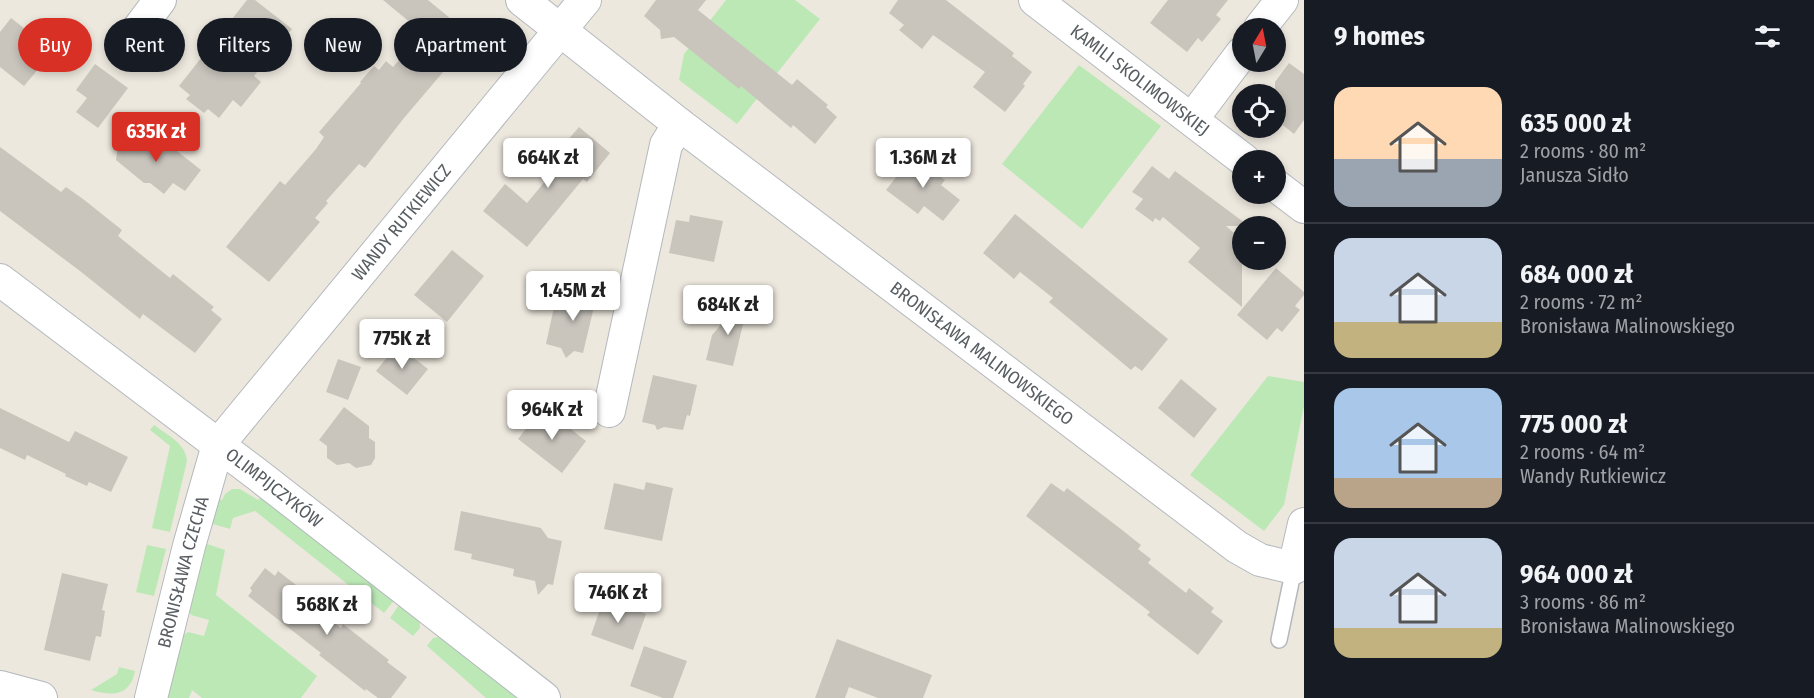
<!DOCTYPE html>
<meta charset="utf-8">
<style>
:root{--surface:#171b24;--page:#242831;--text:#f1f3f6;--muted:#9ea1a6;--line:#363941;--accent:#d93025}
body{margin:0;font-family:"Fira Sans Condensed",sans-serif;background:var(--page);color:var(--text);height:100vh;display:flex;flex-direction:column;font-size:22px;white-space:nowrap}
*{box-sizing:border-box;margin:0}
p{font-size:20px;color:var(--muted)}
.icon{flex:none;width:33px;height:33px;fill:none;stroke:currentColor;stroke-width:2;stroke-linecap:round;stroke-linejoin:round}
.map{position:relative;flex:1;overflow:hidden}
.details{display:flex;flex-direction:column;background:var(--surface);width:510px}
.details>*{flex:none}
.banner{position:absolute;left:18px;top:18px;width:570px;height:54px;display:flex;gap:12px}
.needle{width:39px;rotate:10deg}
.controls{position:absolute;left:1232px;top:18px;display:grid;gap:12px}
.controls a{display:grid;place-items:center;width:54px;height:54px;border-radius:50%;background:var(--surface);box-shadow:0 3px 9px #0003;font-size:30px}
.price{position:absolute;translate:-50% -51px;padding:0 14px;border-radius:6px;background:#fff;color:#222;font-size:20px;line-height:39px;filter:drop-shadow(0 2px 3px #0008)}
.price::after{content:'';position:absolute;left:50%;top:36px;width:18px;height:14px;margin-left:-9px;background:inherit;clip-path:polygon(0 0,100% 0,50% 100%)}
.price.selected{background:var(--accent);color:#fff}
ul{padding:0;list-style:none}
li{display:flex;align-items:center;gap:18px;height:150px;padding:0 30px}
li+li{border-top:2px solid var(--line)}
li span{display:grid;place-items:center;flex:none;width:168px;height:120px;border-radius:18px;color:#555}
li>.icon{margin-inline-start:auto}
span .icon{width:72px;height:72px;fill:#fffc;stroke-width:1}
li b{font-size:26px}
h2{display:flex;justify-content:space-between;align-items:center;height:72px;padding:0 30px;font-size:26px}
.pill{padding:0 21px;border-radius:27px;background:var(--surface);box-shadow:0 3px 9px #0003;font-size:21px;line-height:54px}
.pill.selected{background:var(--accent);color:#fff}
main{display:flex;flex:1;min-height:0}
.map>svg:first-child{display:block}
.green{fill:#bce8b6}
.building{fill:#c9c5bd}
.lines{fill:none;stroke-linecap:round;stroke-linejoin:round}
.lane-casing{stroke:#b4b8bd;stroke-width:18}
.street-casing{stroke:#b4b8bd;stroke-width:34}
.lane{stroke:#fff;stroke-width:15}
.street{stroke:#fff;stroke-width:32}
.labels{text-anchor:middle;dominant-baseline:central;stroke-width:4.5;stroke-linejoin:round;paint-order:stroke}
.street-label{font-size:18px;fill:#575d61;stroke:#fff}
</style>
<main>
<div class="map">
<svg width="1304" height="698" viewBox="0 0 1304 698">
<rect width="100%" height="100%" fill="#ede8de"/>
<path class="green" d="M726,0H795L820,19L737,124L679,80L684,54Z
M1079,65L1161,126L1082,229L1002,164Z
M1268,376L1304,382V406L1284,505L1264,531L1190,475Z
M154,425C167,435 186,443 187,461L170,532L152,528L170,446L150,430Z
M232,489H240L258,500L263,495L396,598L384,613L255,511L233,518L230,529L213,524L209,515L213,498L222,500L225,494Z
M207,544L225,550L216,595L317,676L301,698H202L192,690L189,698H165L178,638L188,632L204,636L209,620L191,615L186,605L201,548Z
M147,545L166,549L154,596L136,592Z
M401,602L419,616L420,628L413,636L390,618Z
M445,636L523,698H486L427,646L433,638Z
M119,667L135,671C130,697 111,696 91,690L117,674Z"/>
<path class="building" d="M247,0H255L292,29L254,76L261,82L241,107L233,100L219,118L208,109L204,113L186,99L190,95L179,86Z
M383,0H428L468,33L450,54L455,58L404,118L365,168L359,164L326,201L328,203L315,218L320,222L269,282L226,247L280,181L285,185L316,149L324,137L319,132L361,83L360,82L374,66L379,70L386,61L393,67L423,33Z
M656,0H706L698,10L792,85L797,79L828,105L826,107L837,117L815,144L793,125L791,128L741,86L739,89L674,37L661,39L660,30L644,16Z
M898,0H946L1014,53L1012,56L1032,72L1023,84L1025,86L1005,112L973,87L985,72L933,35L922,49L899,30L904,25L889,13Z
M1168,0H1228L1216,15L1221,19L1202,42L1198,38L1187,52L1150,23Z
M11,18L34,36L31,40L44,50L40,56L45,61L24,86L0,67V32Z
M1289,63L1304,74V120L1294,134L1275,119V82Z
M95,64L128,88L98,128L76,112L87,98L76,90Z
M579,127L610,153L587,182L583,179L527,247L483,211L505,184L527,203L562,161L555,155Z
M158,136L201,170L185,191L173,183L164,194L150,183H144L116,160L119,137L153,141Z
M0,147L61,192L66,187L83,199L122,230L118,236L134,249L170,278L173,274L214,307L211,310L222,319L195,353L143,314L140,319L80,271L0,211Z
M915,153L935,169L933,172L945,180L941,185L960,200L943,221L924,206L918,214L886,190Z
M1152,166L1169,179L1175,171L1249,226H1226L1242,240V307L1188,262L1200,248L1163,217L1160,221L1155,218L1153,222L1135,209L1143,199L1132,192Z
M1015,214L1168,339L1142,371L1135,366L1131,370L1049,302L1053,298L1020,272L1014,279L983,253Z
M690,215L723,221L714,262L669,253L676,220L689,222Z
M452,250L484,276L447,322L414,295Z
M1276,268L1304,292V295L1295,306L1300,310L1282,332L1277,328L1267,340L1237,315Z
M575,285L598,290L583,353L574,351L566,358L561,348L546,344L554,307L570,310Z
M751,291L733,366L706,360L712,335Z
M397,345L428,369L407,395L376,371Z
M338,359L361,367L348,400L326,392Z
M653,375L697,385L690,416L687,415L683,430L664,427L657,430L655,425L642,422Z
M1181,379L1217,409L1194,438L1158,408Z
M344,407L369,426V438L375,442V458L371,465L356,468L349,463L337,465L327,458V446L319,440Z
M0,408L69,442L75,431L128,457L111,492L89,482L87,486L65,476L66,474L27,455L25,460L0,448Z
M549,412L586,441L562,473L518,439L538,413L544,418Z
M646,482L673,488L662,541L604,529L614,483L644,490Z
M1051,483L1064,492L1067,488L1117,526L1141,545L1138,549L1151,559L1148,563L1186,593L1189,588L1214,608L1211,612L1223,621L1198,655L1147,615L1150,612L1026,516Z
M461,511L541,528L548,538L562,541L553,585L548,584L538,595L535,581L513,576L514,569L471,559L472,554L454,550Z
M265,568L275,576L278,571L309,595L305,600L341,628L343,624L389,660L387,662L407,677L391,698H378L366,689L365,691L319,655L321,653L248,596L252,591L250,588Z
M62,573L108,584L102,610L105,611L101,637L96,636L90,661L44,650Z
M604,598L646,614L633,650L591,635Z
M837,639L932,675L923,698H878L849,687L845,698H815Z
M644,646L687,661L673,698H663L630,686Z"/>
<g class="lines">
<g class="lane-casing">
<path id="lane" d="M1279,640L1294,568"/>
</g>
<g class="street-casing">
<g id="street">
<path id="s1" d="M522,0L679,124L1237,547L1260,560L1294,568L1304,524"/>
<path id="s2" d="M1035,0L1244,160"/>
<path d="M1260,28L1282,0"/>
<path d="M133,36L160,0"/>
<path d="M1192,119L1242,53"/>
<path d="M1275,185L1304,207"/>
<path id="s3" d="M0,280L258,475L544,698"/>
<path d="M609,411L666,145L679,124"/>
<path d="M0,687L41,698"/>
<path id="s4" d="M151,698L189,546L218,445L585,0"/>
</g>
</g>
<use href="#lane" class="lane"/>
<use href="#street" class="street"/>
</g>
<g class="labels">
<g class="street-label">
<text stroke="none"><textPath href="#s2" startOffset="132">KAMILI SKOLIMOWSKIEJ</textPath></text>
<text stroke="none"><textPath href="#s4" startOffset="550">WANDY RUTKIEWICZ</textPath></text>
<text stroke="none"><textPath href="#s1" startOffset="580">BRONISŁAWA MALINOWSKIEGO</textPath></text>
<text stroke="none"><textPath href="#s3" startOffset="344">OLIMPIJCZYKÓW</textPath></text>
<text stroke="none"><textPath href="#s4" startOffset="130">BRONISŁAWA CZECHA</textPath></text>
</g>
</g>
</svg>
<div class="controls">
<a><svg class="needle" viewBox="-14 -14 28 28"><path d="M0-13l5 13h-10z" fill="#e53935"/><path d="M0 13l5-13h-10z" fill="#9ea1a6"/></svg></a>
<a><svg class="icon" aria-label="locate" viewBox="0 0 24 24"><circle cx="12" cy="12" r="6"/><path d="M12 2v4M12 18v4M2 12h4M18 12h4"/></svg></a>
<a>+</a>
<a>−</a>
</div>
<b class="price selected" style="left:156px;top:163px">635K zł</b>
<b class="price" style="left:548px;top:189px">664K zł</b>
<b class="price" style="left:923px;top:189px">1.36M zł</b>
<b class="price" style="left:573px;top:322px">1.45M zł</b>
<b class="price" style="left:728px;top:336px">684K zł</b>
<b class="price" style="left:402px;top:370px">775K zł</b>
<b class="price" style="left:552px;top:441px">964K zł</b>
<b class="price" style="left:618px;top:624px">746K zł</b>
<b class="price" style="left:327px;top:636px">568K zł</b>
<div class="banner">
<a class="pill selected">Buy</a>
<a class="pill">Rent</a>
<a class="pill">Filters</a>
<a class="pill">New</a>
<a class="pill">Apartment</a>
</div>
</div>
<section class="details">
<h2>9 homes<svg class="icon" aria-label="filters" viewBox="0 0 24 24"><path d="M4 7h16M4 17h16"/><circle cx="9" cy="7" r="2"/><circle cx="15" cy="17" r="2"/></svg></h2>
<ul>
<li><span style="background:linear-gradient(#ffd9b3 60%,#9aa5b1 0)"><svg class="icon" aria-label="home" viewBox="0 0 24 24"><path d="M3 11l9-7 9 7M6 9v11h12V9"/></svg></span><div><b>635 000 zł</b><p>2 rooms · 80 m²</p><p>Janusza Sidło</p></div></li>
<li><span style="background:linear-gradient(#c9d6e8 70%,#c2b280 0)"><svg class="icon" aria-label="home" viewBox="0 0 24 24"><path d="M3 11l9-7 9 7M6 9v11h12V9"/></svg></span><div><b>684 000 zł</b><p>2 rooms · 72 m²</p><p>Bronisława Malinowskiego</p></div></li>
<li><span style="background:linear-gradient(#a9c7e8 75%,#b9a48a 0)"><svg class="icon" aria-label="home" viewBox="0 0 24 24"><path d="M3 11l9-7 9 7M6 9v11h12V9"/></svg></span><div><b>775 000 zł</b><p>2 rooms · 64 m²</p><p>Wandy Rutkiewicz</p></div></li>
<li><span style="background:linear-gradient(#c9d6e8 75%,#c2b280 0)"><svg class="icon" aria-label="home" viewBox="0 0 24 24"><path d="M3 11l9-7 9 7M6 9v11h12V9"/></svg></span><div><b>964 000 zł</b><p>3 rooms · 86 m²</p><p>Bronisława Malinowskiego</p></div></li>
</ul>
</section>
</main>
